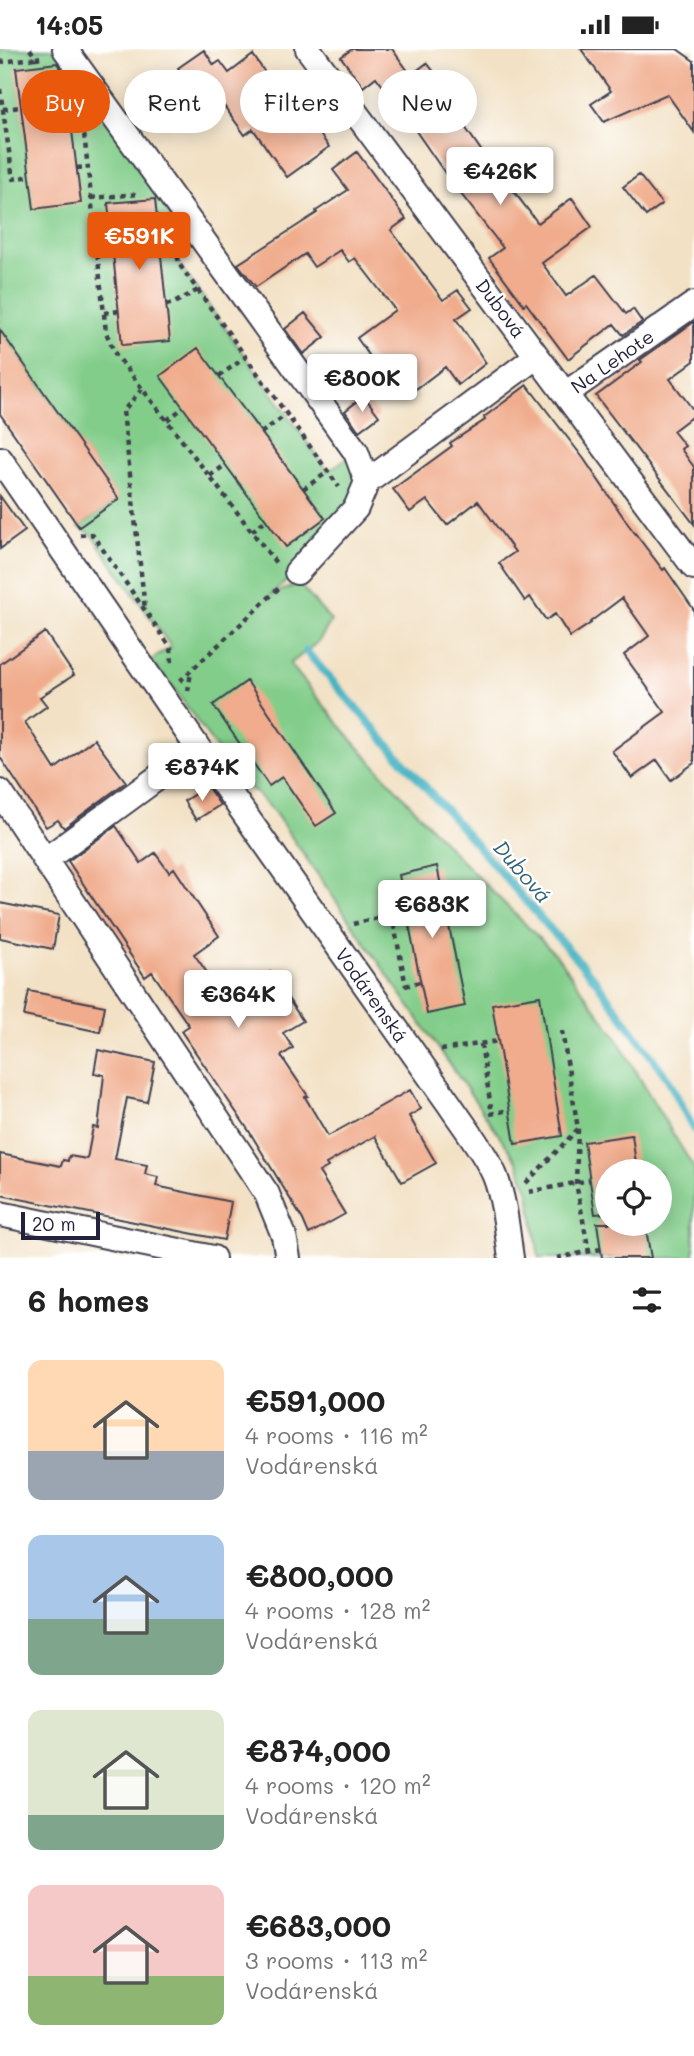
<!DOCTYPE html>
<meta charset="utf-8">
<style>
:root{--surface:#fff;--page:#f2f2f2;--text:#222;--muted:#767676;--accent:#ea580c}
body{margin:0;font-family:Mali,sans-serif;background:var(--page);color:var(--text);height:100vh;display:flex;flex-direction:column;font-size:26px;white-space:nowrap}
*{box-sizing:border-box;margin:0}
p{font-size:23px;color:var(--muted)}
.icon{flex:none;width:38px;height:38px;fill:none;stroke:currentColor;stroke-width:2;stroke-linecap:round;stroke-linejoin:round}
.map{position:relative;height:1209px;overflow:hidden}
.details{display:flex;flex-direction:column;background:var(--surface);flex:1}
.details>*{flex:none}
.top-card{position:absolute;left:21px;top:21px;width:653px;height:63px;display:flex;gap:14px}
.controls{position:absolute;left:595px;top:1110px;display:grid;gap:14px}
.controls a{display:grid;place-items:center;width:77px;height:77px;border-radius:50%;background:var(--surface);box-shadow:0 4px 18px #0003;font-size:35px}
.scale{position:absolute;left:21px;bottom:18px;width:79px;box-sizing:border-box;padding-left:7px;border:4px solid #22223b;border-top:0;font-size:19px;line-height:24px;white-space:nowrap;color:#22223b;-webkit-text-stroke:5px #fff;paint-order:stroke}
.price{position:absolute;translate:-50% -60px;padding:0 16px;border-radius:7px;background:#fff;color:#222;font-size:23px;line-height:46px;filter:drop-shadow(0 2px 4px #0008)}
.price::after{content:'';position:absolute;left:50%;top:42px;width:21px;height:16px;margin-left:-10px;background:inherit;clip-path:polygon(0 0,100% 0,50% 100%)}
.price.current{background:var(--accent);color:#fff}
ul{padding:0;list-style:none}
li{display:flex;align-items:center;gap:21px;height:175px;padding:0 28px}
li span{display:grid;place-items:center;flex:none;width:196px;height:140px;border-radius:14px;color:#555}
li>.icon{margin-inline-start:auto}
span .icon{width:84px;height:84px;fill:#fffc;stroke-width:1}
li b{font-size:30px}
h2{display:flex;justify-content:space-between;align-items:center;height:84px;padding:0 28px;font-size:30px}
.chip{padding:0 24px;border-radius:32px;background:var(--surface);box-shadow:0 4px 18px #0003;font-size:24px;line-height:63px}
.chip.current{background:var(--accent);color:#fff}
.status{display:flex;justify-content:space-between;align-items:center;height:49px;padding:0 35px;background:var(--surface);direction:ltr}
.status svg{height:19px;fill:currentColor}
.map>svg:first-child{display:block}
.green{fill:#82cd8a;stroke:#527862;stroke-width:2;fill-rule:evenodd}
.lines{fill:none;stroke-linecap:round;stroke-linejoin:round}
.stream{stroke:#46b3c3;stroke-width:8}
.building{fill:#f0ac8c}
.minor-casing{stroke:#413f50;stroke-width:28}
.path{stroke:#413f50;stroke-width:4.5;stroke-dasharray:5 5;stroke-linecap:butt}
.minor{stroke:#fff;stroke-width:24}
.labels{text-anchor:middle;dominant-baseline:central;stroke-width:5;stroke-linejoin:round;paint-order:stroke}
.street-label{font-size:19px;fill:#22223b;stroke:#fff}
.water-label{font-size:21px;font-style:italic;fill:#326378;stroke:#fff}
</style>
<div class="status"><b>14:05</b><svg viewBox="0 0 49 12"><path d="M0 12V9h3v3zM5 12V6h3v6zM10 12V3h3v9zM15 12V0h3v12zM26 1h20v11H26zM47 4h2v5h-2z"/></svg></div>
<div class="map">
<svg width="694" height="1209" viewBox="0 0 694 1209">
<rect width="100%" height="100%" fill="#fff"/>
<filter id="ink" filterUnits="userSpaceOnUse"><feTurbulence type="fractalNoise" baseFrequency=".0143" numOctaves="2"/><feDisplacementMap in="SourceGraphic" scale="14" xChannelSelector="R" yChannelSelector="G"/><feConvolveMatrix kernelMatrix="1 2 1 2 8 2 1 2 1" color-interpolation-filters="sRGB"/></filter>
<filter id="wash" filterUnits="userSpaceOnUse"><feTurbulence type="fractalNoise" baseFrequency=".00686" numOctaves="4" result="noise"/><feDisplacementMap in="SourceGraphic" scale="28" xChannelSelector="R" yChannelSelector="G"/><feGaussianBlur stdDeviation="1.57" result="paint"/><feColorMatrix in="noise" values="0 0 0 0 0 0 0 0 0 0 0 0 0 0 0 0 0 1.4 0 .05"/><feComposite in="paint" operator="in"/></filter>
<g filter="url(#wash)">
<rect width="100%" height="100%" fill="#f2e1c4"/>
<path class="green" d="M0,0H63L169,163L179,215L328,422L356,403V459L289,530L270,546L299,535L331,572L319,592L290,615L353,692L455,805L556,906L615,986L653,1052L694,1119V1209H539L529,1143L517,1112L272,760L230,719L173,638L150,612L171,598L92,486L79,478L118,450L0,281ZM607,1122H660V1174H607Z"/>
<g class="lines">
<path class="stream" d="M306,602L596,932L668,1030L694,1081"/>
</g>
<g id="blocks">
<path class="building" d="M352,0H392L411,26L427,14L453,47L447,52L494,120L496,119L538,174L572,149L592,178L542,214L566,247L596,226L626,265L633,260L642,273L623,286L614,275L568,310L526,254L524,256L489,209L503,199L447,127L409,72L376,28L363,38L341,8Z
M581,0H677L694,12V83L667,45L604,73L591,55L611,42Z
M204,1L214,16L220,12L229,24L253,6L268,28L275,23L329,98L287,128L253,80L245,86L206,32L193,41L178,19Z
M57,14L65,26L81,154L34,160L16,19Z
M357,103L406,170L391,181L443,251L458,241L472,259L456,270L486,314L458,336L445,318L416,340L403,322L388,333L357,289L395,261L355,209L349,213L340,201L314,218L305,205L256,238L238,215L317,164L316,162L348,141L333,121Z
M639,126L662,155L646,167L623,138Z
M155,150L170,292L122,296L108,154Z
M305,264L325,288L303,305L285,280Z
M694,273V312L670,330L694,362V366L673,382L685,397L681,400L694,418V475L596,347L642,313L640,311Z
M0,281L119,450L79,478L0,365Z
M198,299L325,469L286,498L160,327Z
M527,336L584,410L628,475L663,521L665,519L694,561V714L671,731L657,711L632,729L612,702L665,663L624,606L649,587L622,549L590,573L591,574L570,588L555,565L546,571L530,548L525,552L499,514L515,503L478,452L447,476L427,451L410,463L393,440L452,397L450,394L485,371L484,368Z
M364,347L379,367L359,382L345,362Z
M0,447L25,482L0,500Z
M45,583L74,626L40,648L47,657L25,673L55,720L94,690L126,733L64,779L58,771L46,778L0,708V615Z
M247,632L336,764L316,777L282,728L269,737L213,656Z
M207,737L220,756L196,771L184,752Z
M116,777L141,814L155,804L169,823L174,819L219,887L194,905L227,952L270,923L303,972L283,984L293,999L281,1007L308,1047L305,1048L328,1087L410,1041L421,1060L409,1067L436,1114L402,1133L375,1087L326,1115L328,1118L319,1123L345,1165L309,1185L303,1171L249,1082L181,982L189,977L152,923L145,928L68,812Z
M437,817L465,957L427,965L399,826Z
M0,854L59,866L53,900L0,889Z
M29,942L105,957L100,983L24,967Z
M540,947L562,1087L515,1095L492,955Z
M98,1001L155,1013L147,1053L127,1049L115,1110L147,1116L145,1125L158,1128L156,1137L231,1153L224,1191L0,1146V1105L61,1117L63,1111L68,1112L69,1107L87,1110L93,1078L98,1079L104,1026L94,1024Z
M632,1086L637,1122H607V1164L595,1165L584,1093Z
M597,1174H645L651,1209H602Z"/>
</g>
</g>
<g filter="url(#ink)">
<use href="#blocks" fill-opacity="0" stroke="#413f50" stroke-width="2"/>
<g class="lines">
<g class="minor-casing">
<path id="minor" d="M65,0L356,403L367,433L356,459L297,523
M308,0L694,518
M565,345L694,255
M0,410L205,709L450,1056C464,1077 486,1105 495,1127C505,1153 507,1182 511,1209
M367,433L537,307
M0,743L267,1145L284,1187L288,1209
M45,811L198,699
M0,1165L213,1209"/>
</g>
<path class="path" d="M30,0L36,9L42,8
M0,13L36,9
M0,40L13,130L30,127
M3,60L21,58
M82,66L106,283L114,303L276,514
M77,119L88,118
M91,149L139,145
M97,196L112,195
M176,197L179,215L339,438
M166,256L174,254L198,241
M104,264L119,262
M219,327L246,308
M142,340L123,362L145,560
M167,371L183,359
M261,384L287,365
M210,427L225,416
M303,440L328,423
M252,482L266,471
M80,486L92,485L171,599L172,615
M180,632L280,538
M188,642L191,623
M392,866L406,937
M353,875L406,862
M405,937L420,933
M481,995L492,1065
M441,1001L498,992
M490,1065L509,1061
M578,1080L576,1134L589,1203
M526,1134L578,1080L562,982
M529,1143L590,1131
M557,1209L601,1200"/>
<use href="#minor" class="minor"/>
</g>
</g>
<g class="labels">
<g class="street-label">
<text transform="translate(501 259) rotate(53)">Dubová</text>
<text transform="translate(612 312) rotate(-35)">Na Lehote</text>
<text transform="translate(372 946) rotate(55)">Vodárenská</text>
</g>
<g class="water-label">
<text transform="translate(523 822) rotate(49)">Dubová</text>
</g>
</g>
</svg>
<div class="controls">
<a><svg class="icon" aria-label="locate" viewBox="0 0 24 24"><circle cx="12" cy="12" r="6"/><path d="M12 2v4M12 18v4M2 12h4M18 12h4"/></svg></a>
</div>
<div class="scale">20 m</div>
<b class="price" style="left:500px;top:158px">€426K</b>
<b class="price current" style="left:139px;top:223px">€591K</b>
<b class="price" style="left:362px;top:365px">€800K</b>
<b class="price" style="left:202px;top:754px">€874K</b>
<b class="price" style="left:432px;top:891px">€683K</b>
<b class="price" style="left:238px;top:981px">€364K</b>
<div class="top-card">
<a class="chip current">Buy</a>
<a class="chip">Rent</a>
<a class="chip">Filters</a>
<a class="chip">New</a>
</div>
</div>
<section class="details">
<h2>6 homes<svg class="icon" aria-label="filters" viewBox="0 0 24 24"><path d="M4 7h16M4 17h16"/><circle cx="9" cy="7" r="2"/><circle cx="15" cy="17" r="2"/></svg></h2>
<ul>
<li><span style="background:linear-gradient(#ffd9b3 65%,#9aa5b1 0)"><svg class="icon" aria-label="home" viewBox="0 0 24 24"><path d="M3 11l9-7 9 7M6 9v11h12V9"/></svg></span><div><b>€591,000</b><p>4 rooms · 116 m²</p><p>Vodárenská</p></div></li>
<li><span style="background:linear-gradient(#a9c7e8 60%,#7fa58c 0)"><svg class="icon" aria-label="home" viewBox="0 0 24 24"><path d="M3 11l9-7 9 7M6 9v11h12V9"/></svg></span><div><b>€800,000</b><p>4 rooms · 128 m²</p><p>Vodárenská</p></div></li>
<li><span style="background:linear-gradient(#dfe7d0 75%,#7fa58c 0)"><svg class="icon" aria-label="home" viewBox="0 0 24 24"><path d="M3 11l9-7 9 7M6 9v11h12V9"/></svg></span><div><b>€874,000</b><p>4 rooms · 120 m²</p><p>Vodárenská</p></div></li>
<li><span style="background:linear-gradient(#f6c9c9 65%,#8fb573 0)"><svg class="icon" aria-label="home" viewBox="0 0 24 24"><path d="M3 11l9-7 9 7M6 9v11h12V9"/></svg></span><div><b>€683,000</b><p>3 rooms · 113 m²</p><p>Vodárenská</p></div></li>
</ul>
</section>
